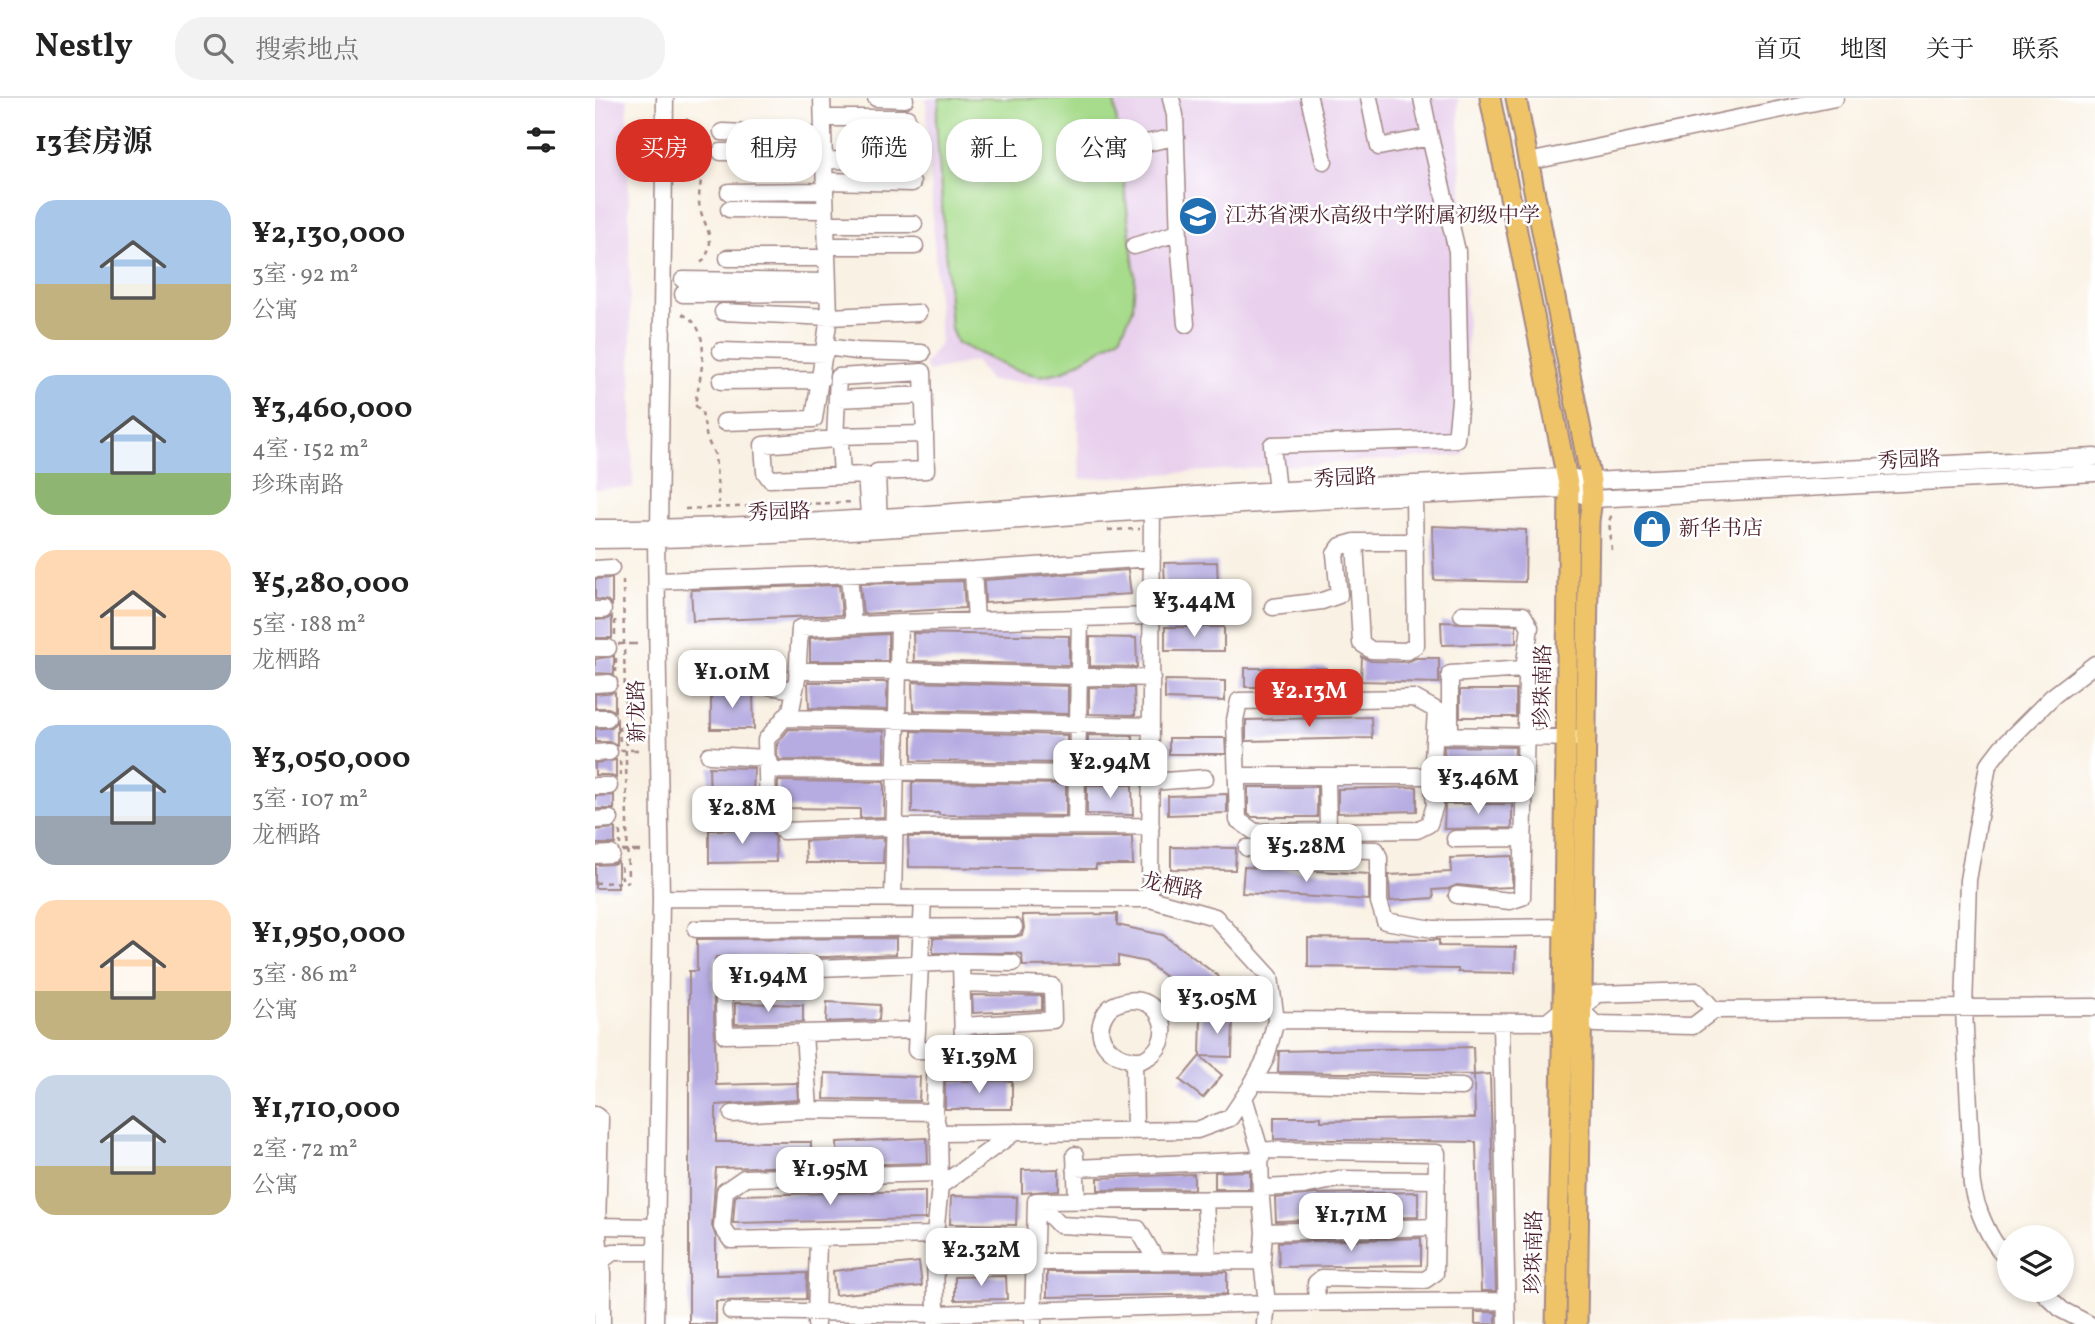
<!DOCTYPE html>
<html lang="zh">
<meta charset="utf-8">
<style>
:root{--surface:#fff;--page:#f2f2f2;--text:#222;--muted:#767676;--line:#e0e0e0;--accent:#d93025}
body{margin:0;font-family:Vollkorn,"Noto Serif SC",serif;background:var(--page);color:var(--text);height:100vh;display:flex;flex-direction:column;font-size:26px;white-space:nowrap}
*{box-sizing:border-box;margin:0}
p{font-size:23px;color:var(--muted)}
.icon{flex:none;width:38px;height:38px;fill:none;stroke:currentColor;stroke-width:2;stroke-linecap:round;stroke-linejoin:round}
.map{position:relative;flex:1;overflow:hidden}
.drawer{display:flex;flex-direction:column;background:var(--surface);width:595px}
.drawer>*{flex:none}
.guide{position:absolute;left:21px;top:21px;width:665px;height:63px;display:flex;gap:14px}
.fabs{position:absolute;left:1402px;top:1127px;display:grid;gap:14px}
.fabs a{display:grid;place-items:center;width:77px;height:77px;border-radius:50%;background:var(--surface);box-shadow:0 4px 10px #0003;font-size:35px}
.price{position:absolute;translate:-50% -60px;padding:0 16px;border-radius:14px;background:#fff;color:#222;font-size:23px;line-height:46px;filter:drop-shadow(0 2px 4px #0008)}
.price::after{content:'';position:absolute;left:50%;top:42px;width:21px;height:16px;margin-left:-10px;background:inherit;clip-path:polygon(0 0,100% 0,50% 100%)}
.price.active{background:var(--accent);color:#fff}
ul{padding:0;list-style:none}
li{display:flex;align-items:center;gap:21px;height:175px;padding:0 35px}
li span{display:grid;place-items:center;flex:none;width:196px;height:140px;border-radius:21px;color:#555}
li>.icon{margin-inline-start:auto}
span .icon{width:84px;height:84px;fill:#fffc;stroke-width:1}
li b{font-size:30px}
h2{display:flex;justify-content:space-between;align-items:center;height:84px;padding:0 35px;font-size:30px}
.chip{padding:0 24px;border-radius:28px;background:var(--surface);box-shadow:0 4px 10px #0003;font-size:24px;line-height:63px}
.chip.active{background:var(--accent);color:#fff}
header{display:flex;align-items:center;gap:42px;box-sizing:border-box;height:98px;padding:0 35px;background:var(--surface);border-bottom:2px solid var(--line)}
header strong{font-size:33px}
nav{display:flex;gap:38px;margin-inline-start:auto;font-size:24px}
.search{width:490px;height:63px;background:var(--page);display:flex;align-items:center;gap:18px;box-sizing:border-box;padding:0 24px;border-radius:28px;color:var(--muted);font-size:26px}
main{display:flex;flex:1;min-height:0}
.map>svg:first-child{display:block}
.built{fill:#e9d1ed}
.pitch{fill:#a7dc8c;stroke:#787e5c;stroke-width:2}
.building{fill:#b6ace2}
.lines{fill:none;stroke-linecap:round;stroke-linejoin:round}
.minor-casing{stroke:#a28887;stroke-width:19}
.major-casing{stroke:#a28887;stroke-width:23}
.path{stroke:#a28887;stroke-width:2.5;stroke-dasharray:5 5;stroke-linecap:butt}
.minor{stroke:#fff;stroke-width:16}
.major{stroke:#efc469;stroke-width:19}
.path-bridge{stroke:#a28887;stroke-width:2.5;stroke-dasharray:5 5;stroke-linecap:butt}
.labels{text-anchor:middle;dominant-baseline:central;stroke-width:5;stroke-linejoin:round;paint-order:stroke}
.poi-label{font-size:21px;fill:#4a1f2b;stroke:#fff;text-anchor:start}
.street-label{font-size:21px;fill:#4a1f2b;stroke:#fff}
</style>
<header>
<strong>Nestly</strong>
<div class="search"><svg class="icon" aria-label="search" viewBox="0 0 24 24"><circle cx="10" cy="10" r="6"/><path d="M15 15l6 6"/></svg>搜索地点</div>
<nav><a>首页</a><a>地图</a><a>关于</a><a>联系</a></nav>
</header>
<main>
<section class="drawer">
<h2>13套房源<svg class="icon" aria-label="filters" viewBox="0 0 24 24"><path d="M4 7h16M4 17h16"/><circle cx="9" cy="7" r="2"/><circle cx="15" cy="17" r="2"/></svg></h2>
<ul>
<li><span style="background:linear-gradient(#a9c7e8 60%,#c2b280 0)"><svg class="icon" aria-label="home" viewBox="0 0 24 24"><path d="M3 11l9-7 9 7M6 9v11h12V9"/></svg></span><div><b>¥2,130,000</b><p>3室 · 92 m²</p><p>公寓</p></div></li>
<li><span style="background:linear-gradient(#a9c7e8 70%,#8fb573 0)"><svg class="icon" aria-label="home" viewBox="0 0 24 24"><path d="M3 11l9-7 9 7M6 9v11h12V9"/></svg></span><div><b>¥3,460,000</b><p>4室 · 152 m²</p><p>珍珠南路</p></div></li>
<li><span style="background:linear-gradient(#ffd9b3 75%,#9aa5b1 0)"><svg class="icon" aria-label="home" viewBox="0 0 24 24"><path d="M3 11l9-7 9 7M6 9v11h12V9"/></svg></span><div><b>¥5,280,000</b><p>5室 · 188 m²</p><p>龙栖路</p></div></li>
<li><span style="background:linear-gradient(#a9c7e8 65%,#9aa5b1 0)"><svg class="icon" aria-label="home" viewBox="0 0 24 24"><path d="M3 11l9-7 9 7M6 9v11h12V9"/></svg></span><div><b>¥3,050,000</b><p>3室 · 107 m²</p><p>龙栖路</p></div></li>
<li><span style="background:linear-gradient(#ffd9b3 65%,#c2b280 0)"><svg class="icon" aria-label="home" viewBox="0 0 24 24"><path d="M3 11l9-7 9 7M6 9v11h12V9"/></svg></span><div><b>¥1,950,000</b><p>3室 · 86 m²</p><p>公寓</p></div></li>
<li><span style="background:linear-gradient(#c9d6e8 65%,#c2b280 0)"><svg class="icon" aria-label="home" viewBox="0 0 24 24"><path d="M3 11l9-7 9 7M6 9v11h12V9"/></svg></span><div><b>¥1,710,000</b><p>2室 · 72 m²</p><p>公寓</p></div></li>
</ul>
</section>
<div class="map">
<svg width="1500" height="1226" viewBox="0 0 1500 1226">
<rect width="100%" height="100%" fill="#fff"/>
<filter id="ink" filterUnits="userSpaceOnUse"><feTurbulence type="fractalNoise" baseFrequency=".0143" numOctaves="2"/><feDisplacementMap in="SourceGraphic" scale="14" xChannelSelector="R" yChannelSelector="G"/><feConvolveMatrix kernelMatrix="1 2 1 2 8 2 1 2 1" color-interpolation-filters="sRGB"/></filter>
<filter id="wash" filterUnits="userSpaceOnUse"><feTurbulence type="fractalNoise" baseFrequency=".00686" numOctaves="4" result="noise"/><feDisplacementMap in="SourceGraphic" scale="28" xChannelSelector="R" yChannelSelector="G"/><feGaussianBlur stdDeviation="1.57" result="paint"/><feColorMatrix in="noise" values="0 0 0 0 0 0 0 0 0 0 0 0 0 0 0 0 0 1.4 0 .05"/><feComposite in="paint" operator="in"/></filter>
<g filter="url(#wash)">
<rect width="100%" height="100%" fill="#f9f1e3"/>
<path class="built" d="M0,0H32L38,390L0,391Z
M331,0H863L872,230L869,357L485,381L481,286L395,283L380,263L334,274L329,268L345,245Z"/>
<path class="pitch" d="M345,0H519L540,179L538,211L525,239L469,273L446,278L419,272L362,245L356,231L341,22Z"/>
<g id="blocks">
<path class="building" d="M837,428L931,432L930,484L839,482Z
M622,464L623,488L570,489L569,465Z
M533,472L536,496L390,505L389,482Z
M17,480V507L13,503L0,501V481Z
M368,483L370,510L268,516L265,486Z
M244,487L247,517L98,523L96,492Z
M17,518V540H0V522L13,521Z
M846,524L921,527V545L847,547Z
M570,529H629V553H570Z
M318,535L474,538V567L319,563Z
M293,536V563H215V540Z
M495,539L541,540L542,569L495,568Z
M19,558V576L0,575V561Z
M767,559L776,563L812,564L821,560H844V585L766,583Z
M650,570H731V589H650Z
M570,582L630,583V603L570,601Z
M213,584H292V612L214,610Z
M319,584L473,588V616L318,612L317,585Z
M116,589L158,596L159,631H116Z
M494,589L539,590L540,617L494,616Z
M865,592H921V619H865Z
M20,594V613L13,610H0V596Z
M776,619L777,640L651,643V622Z
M22,622V648L14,644H0V631L17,629Z
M194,631L289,633L290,663L185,662L182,658V646Z
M317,633L472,637V665L317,663Z
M493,637L538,638L539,666H493Z
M574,640H630L631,656H574Z
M849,648L920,649L919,669L850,671Z
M21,662V680L14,677H0V665Z
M114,669L159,670L158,700L115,703Z
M183,683L289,684V719L265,720V711L186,710L183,706Z
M317,684L471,686V718L344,717V715H317Z
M492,687H537L538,717L492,716Z
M653,689H722V719H657L653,716Z
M822,689V713L743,715V691Z
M632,696V715L573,717V698Z
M19,697V711H0V698Z
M850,706H917V730L849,731Z
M20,730V746H0V732Z
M175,731L180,739L181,764L114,765V732Z
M313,739H537L538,767H501V771L314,769Z
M289,740L288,765H211L210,743Z
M576,749L641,750L640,772L576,771Z
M917,758V789L894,790L862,787L853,791L838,792L839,800L795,803L794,777L856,774L855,760Z
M23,764V790H0V767L17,766Z
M649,769L774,776V802L647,795Z
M522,816V827L568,837L623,878L636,899L606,918L592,895L551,864L523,858V867L428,868L427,856L418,855H338V840L419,839L427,837L429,830L427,817Z
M301,840V856L232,859H121L118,874L121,987L202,985L203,1002L121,1007V1044H216V1068L121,1070L117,1128L121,1139V1177L212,1175L211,1201L121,1203V1226H94V873H102V841Z
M713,840L844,842V848L921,849L920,875L863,874V871L713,869Z
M377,897L447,898V912L378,915Z
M232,904L285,907L284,922L231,924Z
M140,905L208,907V924L140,926Z
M606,918H638L637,959L605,958Z
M878,949L879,977L683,974L684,953Z
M605,958L627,977L608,1000L585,982Z
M230,975L325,979L324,1003L229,1001Z
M895,976L901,1193H886L881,1044L679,1041V1019H726V1023L880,1020L879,977Z
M350,983H417V1011H350Z
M332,1040L333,1065L243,1067L242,1044Z
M464,1071V1092L427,1095V1072Z
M653,1073H655V1091H620V1074Z
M599,1076V1091L503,1092V1080Z
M330,1093V1121L138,1125L140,1099L143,1097Z
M823,1094V1119L681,1123L680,1100L721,1096Z
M356,1098L422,1099L421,1127L355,1126Z
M826,1140V1167L684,1169L683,1144Z
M324,1164L327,1188L240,1197L238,1173Z
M452,1174H632V1196L452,1199Z
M411,1178L412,1201L360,1202V1179Z
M880,1214H901V1226H880Z"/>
</g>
</g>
<g filter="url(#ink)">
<use href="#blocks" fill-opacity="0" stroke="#a28887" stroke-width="2"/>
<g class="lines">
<g class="minor-casing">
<path id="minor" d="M281,0L310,1
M576,0L580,17L584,142L591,226
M714,0L729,63
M774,0L784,49L835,39L827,0
M228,20H312
M127,34L228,38
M536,48L581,39
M126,54H229
M229,62L317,63
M933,64L1240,0
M230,83L317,85
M134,94L230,93
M134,111L230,112
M231,126H319
M231,148H320
M539,148L583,135
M133,160H232
M88,182L232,184
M88,196L232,195
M128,214L234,219L323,215
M231,249L262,253L327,255
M126,253L230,256
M126,283L226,282
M242,301L329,297
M129,324L219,321L234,219L227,0
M240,338L330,336
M240,341L245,344L247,378
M682,393L677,347L861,341L865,302L862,153L835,39
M819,398L821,547L812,553L776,552L766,545L760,444H819
M0,430C185,431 370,412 555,400C683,391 812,387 940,380L973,379L996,383L1500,359
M275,430L271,377L175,381L170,374L168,347L240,341L243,279L328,274L331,372L282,374L284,429
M0,442C185,441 370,425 555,413C684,404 813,398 941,392L974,391L997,401L1500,375
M0,471L16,470
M378,472L381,523
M254,477L258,527
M62,483L378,472L557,460
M678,509L727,503L744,497L740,456L746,448L760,444
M0,512H8
M0,550H13
M202,573H303L557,580
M117,579L200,592
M0,586L14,585
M0,620H12
M189,620L556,628
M846,637L981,640
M855,637V576L929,571L935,529L928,517L867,516
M0,655L14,654
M114,657L171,660
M171,660L179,672L556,677
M643,678H837L841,612L819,600L644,603L640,622L643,722L660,734L822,732L834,726L840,707L837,678
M732,678L733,733
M556,684L610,680
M0,688H14
M878,691L929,690
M120,714L173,709
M0,722L15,721
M481,728L485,520
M556,728L300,729L188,733L173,709L171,642L196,612L202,581L205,530L304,525L557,518
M860,741L928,740
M652,750L781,752L784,760V804L790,823L838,831L969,829
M0,757L16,756
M862,797L915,803L927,799L932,581L929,571
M66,800L555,801L620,819L675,879L681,922L671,960L655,990L635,1020L602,1032L344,1035
M298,801L304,525
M328,801L321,952L364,953L368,945L366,864
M555,801L557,403
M101,831L419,829
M367,885L457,888L458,922L368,928
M987,913L1001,896L1102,893L1119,912L1500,909
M681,922L952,924L968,911L987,913L1000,926L1098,928L1119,912
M906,924L912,1226
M322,932L130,937L128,874L366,864L418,865
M209,935L214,1012
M539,962C516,959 496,940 510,916C515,908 518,907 527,904C568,892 585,946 547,962H539L540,1033
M658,984L867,989
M649,999L665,1052L666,1101L669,1134L667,1163L672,1205L670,1226
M137,1016L214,1012L339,1014
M0,1017L5,1021L2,1128L7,1176V1226
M665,1052L842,1055L840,1175L830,1182L727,1180L721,1185L722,1204
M480,1057L482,1103
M480,1070L666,1062
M345,1088L420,1034
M667,1090L709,1088L743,1081L842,1082
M610,1102L613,1162
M441,1103L464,1127L543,1131L561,1162
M2,1128L61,1129
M669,1134L841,1129
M340,1137L136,1142L127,1129L130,1093L149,1080L344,1075
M1414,1162C1393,1143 1372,1094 1377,1066L1369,912L1373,782L1393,667L1406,650L1458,598L1500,566
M6,1163L18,1154H61
M440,1164L667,1163
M1446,1192L1467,1212L1494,1226
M136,1213L341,1216L672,1205L912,1203
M341,1224L340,1137L345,1088L344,1035L339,1014L341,952
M60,1226L66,800L61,442L64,431L70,0
M221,1226L223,1140
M438,1226L441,1103L666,1101"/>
</g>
<g class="major-casing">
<path id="major" d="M895,0L974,391L968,911L961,1226
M921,0L996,383L997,401L994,423L982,1226"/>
</g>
<path class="path" d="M91,21C125,48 105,66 104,101C103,124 129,141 104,167
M87,216C121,231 104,280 100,307L107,314L112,341L120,357L124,405
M90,411L258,404
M513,432L545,431
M1017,452L1014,423L1018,414
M20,522V540
M37,546H46
M21,560V574
M24,628L25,646
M38,652H46
M25,663L26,680
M25,733V747
M40,753H45
M26,768L27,781
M0,785L33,784L28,483
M354,1137L427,1134"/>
<use href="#minor" class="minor"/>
<use href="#major" class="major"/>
<path class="path-bridge" d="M23,546H37
M25,652H38
M27,753H40"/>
</g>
</g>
<defs>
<g id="school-disc" transform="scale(2.0125)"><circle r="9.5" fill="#1f6fb2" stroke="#fff"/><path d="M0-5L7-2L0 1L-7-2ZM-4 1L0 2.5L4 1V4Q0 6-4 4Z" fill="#fff"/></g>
<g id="shop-disc" transform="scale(2.0125)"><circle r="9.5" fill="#1f6fb2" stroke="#fff"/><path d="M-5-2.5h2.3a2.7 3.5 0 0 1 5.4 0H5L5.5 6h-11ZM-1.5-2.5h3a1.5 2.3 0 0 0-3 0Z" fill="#fff"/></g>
</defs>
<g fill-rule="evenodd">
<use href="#school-disc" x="603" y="118"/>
<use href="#shop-disc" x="1057" y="431"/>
</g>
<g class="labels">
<g class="poi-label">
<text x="630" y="118">江苏省溧水高级中学附属初级中学</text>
<text x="1084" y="431">新华书店</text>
</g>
<g class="street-label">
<text transform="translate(1314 363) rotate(-3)">秀园路</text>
<text transform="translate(750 381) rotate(-3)">秀园路</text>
<text transform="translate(184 415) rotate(-2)">秀园路</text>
<text transform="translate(949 588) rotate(-89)">珍珠南路</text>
<text transform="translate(43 613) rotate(-91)">新龙路</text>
<text transform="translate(577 789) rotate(11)">龙栖路</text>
<text transform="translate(940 1154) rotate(-89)">珍珠南路</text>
</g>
</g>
</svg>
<div class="fabs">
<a><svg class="icon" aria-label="layers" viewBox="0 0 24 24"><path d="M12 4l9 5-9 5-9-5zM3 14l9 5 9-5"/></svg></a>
</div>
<b class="price" style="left:599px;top:541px">¥3.44M</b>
<b class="price" style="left:137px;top:612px">¥1.01M</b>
<b class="price active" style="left:714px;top:631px">¥2.13M</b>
<b class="price" style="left:515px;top:702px">¥2.94M</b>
<b class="price" style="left:883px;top:718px">¥3.46M</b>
<b class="price" style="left:147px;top:748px">¥2.8M</b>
<b class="price" style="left:711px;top:786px">¥5.28M</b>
<b class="price" style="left:173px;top:916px">¥1.94M</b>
<b class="price" style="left:622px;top:938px">¥3.05M</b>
<b class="price" style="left:384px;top:997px">¥1.39M</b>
<b class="price" style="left:235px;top:1109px">¥1.95M</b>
<b class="price" style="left:756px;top:1155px">¥1.71M</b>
<b class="price" style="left:386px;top:1190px">¥2.32M</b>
<div class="guide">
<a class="chip active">买房</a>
<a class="chip">租房</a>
<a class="chip">筛选</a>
<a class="chip">新上</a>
<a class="chip">公寓</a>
</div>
</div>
</main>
